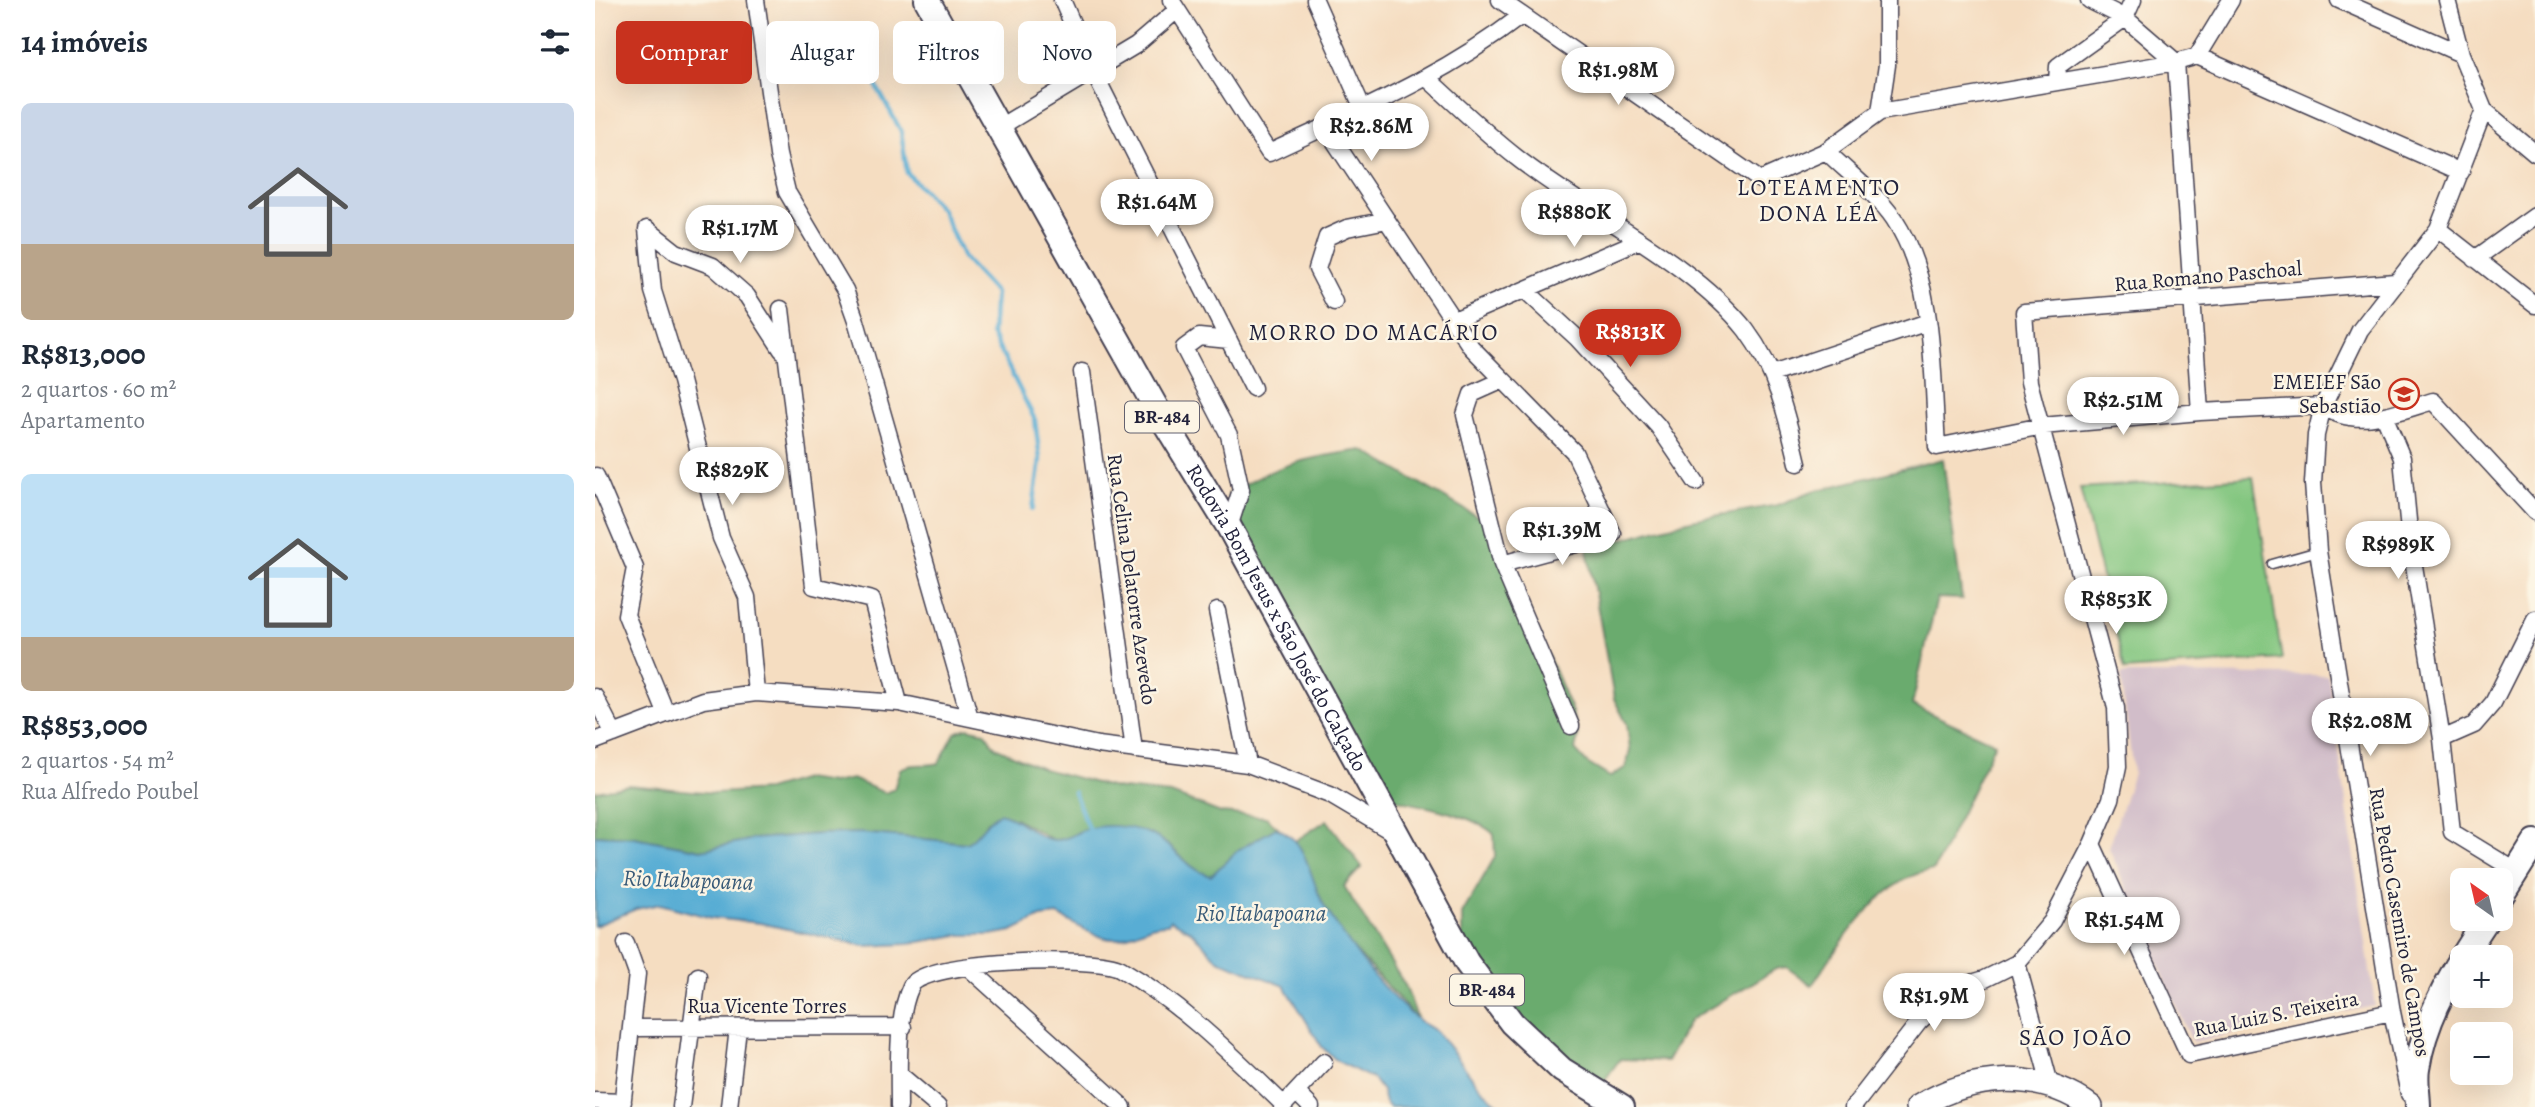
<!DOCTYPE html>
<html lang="pt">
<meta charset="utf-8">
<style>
:root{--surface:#fff;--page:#f6f6f7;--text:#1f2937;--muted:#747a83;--accent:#c8321e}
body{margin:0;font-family:Alegreya,serif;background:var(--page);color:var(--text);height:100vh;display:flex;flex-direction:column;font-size:26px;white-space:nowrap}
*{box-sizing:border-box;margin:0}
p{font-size:23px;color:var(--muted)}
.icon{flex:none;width:38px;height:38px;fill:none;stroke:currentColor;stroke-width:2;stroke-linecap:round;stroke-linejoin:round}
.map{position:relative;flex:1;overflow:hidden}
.panel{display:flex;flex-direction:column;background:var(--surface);width:595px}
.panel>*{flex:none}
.guide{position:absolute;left:21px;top:21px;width:665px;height:63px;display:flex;gap:14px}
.needle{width:46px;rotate:326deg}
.controls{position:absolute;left:1855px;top:868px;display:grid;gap:14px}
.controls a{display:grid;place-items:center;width:63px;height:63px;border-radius:10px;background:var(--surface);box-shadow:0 7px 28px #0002;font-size:35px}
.price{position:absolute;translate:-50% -60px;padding:0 16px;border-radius:24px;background:#fff;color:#222;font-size:23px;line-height:46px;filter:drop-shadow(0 2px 4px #0008)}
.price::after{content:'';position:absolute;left:50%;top:42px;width:21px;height:16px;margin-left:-10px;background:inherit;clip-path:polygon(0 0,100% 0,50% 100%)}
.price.selected{background:var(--accent);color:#fff}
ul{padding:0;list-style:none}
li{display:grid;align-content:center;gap:14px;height:371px;padding:0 21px}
li span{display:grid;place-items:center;height:217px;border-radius:10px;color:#555}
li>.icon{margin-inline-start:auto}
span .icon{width:126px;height:126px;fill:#fffc;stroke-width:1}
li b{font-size:30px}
h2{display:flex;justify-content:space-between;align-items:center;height:84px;padding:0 21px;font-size:30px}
.pill{padding:0 24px;border-radius:10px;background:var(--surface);box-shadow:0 7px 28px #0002;font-size:24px;line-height:63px}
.pill.selected{background:var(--accent);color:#fff}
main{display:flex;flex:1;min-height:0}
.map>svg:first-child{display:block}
.industrial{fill:#d1bdc9}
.green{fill:#83c680;stroke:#52745e;stroke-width:2}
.forest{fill:#6aab6e;stroke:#466654;stroke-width:2}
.water{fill:#58add4;stroke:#3d6888;stroke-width:2}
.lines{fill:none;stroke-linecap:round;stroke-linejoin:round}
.stream{stroke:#58add4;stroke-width:4.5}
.lane-casing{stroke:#423e4f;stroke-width:11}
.street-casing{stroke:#423e4f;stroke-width:19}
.secondary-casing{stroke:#423e4f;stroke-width:26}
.primary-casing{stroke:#423e4f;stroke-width:28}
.lane{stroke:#fff;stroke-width:8}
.street{stroke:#fff;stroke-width:16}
.secondary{stroke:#fff;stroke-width:23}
.primary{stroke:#fff;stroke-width:24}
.labels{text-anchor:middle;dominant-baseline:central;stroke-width:5;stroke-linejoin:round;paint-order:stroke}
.shield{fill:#fcf5e5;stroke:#63616e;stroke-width:2}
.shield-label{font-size:19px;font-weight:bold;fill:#22223b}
.street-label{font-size:21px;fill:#22223b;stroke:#fcf5e5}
.poi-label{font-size:21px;fill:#22223b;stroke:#fcf5e5;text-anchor:end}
.neighbourhood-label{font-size:23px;letter-spacing:2px;fill:#22223b;stroke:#fcf5e5}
.water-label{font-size:23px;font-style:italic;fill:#385a78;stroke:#fcf5e5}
</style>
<main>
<section class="panel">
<h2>14 imóveis<svg class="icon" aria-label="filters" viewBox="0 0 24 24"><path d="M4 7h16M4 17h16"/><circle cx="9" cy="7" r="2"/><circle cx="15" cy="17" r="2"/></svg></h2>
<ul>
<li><span style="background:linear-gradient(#c9d6e8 65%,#b9a48a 0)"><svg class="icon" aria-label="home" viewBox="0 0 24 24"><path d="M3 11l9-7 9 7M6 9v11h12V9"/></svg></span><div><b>R$813,000</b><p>2 quartos · 60 m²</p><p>Apartamento</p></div></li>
<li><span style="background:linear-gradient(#bfe0f5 75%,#b9a48a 0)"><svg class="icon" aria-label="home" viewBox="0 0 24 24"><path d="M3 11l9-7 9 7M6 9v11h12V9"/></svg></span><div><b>R$853,000</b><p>2 quartos · 54 m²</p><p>Rua Alfredo Poubel</p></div></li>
</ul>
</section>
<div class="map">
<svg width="1940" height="1107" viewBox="0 0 1940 1107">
<rect width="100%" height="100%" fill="#fcf5e5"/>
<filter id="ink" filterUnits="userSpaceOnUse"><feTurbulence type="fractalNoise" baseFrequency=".0143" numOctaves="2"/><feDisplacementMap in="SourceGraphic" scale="14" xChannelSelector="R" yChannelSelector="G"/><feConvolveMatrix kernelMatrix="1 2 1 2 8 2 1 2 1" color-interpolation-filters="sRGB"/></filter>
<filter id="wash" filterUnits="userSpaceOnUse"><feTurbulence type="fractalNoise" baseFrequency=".00686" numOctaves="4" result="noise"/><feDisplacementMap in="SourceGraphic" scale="28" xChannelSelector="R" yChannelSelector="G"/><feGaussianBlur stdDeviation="1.57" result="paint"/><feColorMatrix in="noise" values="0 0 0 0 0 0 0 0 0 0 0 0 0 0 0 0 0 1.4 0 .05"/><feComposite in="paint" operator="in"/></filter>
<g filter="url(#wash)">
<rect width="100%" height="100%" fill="#f5ddc1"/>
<path class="industrial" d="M1526,674L1733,675L1780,1006L1597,1042L1514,848L1538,773Z"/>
<path class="green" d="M1658,477L1687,659L1530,670L1485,488Z"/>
<path class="forest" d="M768,450L898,526L977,712L983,736L980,750L992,763L1015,777L1031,767L1035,750L1032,724L1019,699L992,549L1096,520L1183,505L1215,492L1348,459L1367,599L1342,598L1317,705L1400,743L1339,870C1288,874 1243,947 1217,985L1191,967L1181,969L1095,1020L1072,1061L1025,1059L1001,1092L988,1085L867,953V914L900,857L899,834C873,811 819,806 785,795L631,509L634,494C680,464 715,457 768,450Z
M372,728L390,732L400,747L449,769L519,788L576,794L626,813L671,817L685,829L681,828L643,850L616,876L603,872L573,845L547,831H486L470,839L458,840L420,818L392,821L385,835L372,843L265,833L224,834L159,839L106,850L39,837L0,835V791L33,785L120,793L172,790L209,779L237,783L257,779L290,793L299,789L305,769C316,762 331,767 344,763L360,733Z
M732,820L767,867L749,886L811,987L823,1020L754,944L728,904L700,841Z"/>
<path class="water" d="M404,813C425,816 440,840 461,840C471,840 477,835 486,831C507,823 534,825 555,834C579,844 589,868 616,876L643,850L681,828C715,840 714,881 730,907C755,947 785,989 822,1019C827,1024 835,1026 840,1031C864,1054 879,1089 908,1107H795L790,1103L787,1091L778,1079L742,1061L727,1047L690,986L623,960L596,931L575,920L573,924C555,923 546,931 531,937C511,946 480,924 463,915L446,917L417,931L396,935H363L313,944L270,946L165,923L117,918L65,904L41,909L0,926V835L39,837L106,850L159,839L224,834L265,833L372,843C386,834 390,820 404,813Z"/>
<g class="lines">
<path class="stream" d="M271,67L306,131L312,173L347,210L368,258L400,293L397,334L440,420L445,460L438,509
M479,792L495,833"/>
</g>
</g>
<g filter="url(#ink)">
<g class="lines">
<g class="lane-casing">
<path id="lane" d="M1677,564L1723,551"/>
</g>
<g class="street-casing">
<path id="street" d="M161,0L183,155L192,192L250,290L261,321L375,718
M467,0L499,73L658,388
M576,0L674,153C763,111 847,77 926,16
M720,0L768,109
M905,0L1165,180L1231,151L1285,112L1581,62L1602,56L1866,172
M1494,0L1530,18L1581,62L1605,412
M1744,0L1866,54
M1602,56L1636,0
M833,79C862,105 890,133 921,157C990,212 1097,261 1151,330C1181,370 1192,416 1203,463
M1462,82L1463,66L1530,18L1538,0
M1889,110L1940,153
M1285,112L1292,65V0
M730,127L876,347L979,452L1018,534L907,564
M403,128L541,45L582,10
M1231,151C1252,172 1282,194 1299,219C1341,283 1337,373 1342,447L1447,426L1605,412L1728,406
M52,229L58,291L86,381L126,538L152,597L161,693
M52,229L81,252L118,266L152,296L187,350
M1843,229L1940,305
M1880,259L1940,216
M930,290L982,338L1063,426L1101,482
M739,302L722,269L732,237L752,228L792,220
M186,309L219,586L277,600L304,703
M859,320L1043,241
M487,372L539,750
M1177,374L1333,322
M906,381L877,394L870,415L907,564L976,726
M1728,406C1761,430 1802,412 1838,401L1940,512
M1789,415L1807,458L1815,541L1847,739L1857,832L1921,871
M1,476L40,568L31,615L71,713
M634,527L646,490L634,435L589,348L604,337L634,340
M622,611L653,764
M0,697L19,734
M1847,739L1879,725L1898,703L1940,619
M0,741L108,700L161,693L304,703L503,745L653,764L735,795L799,833
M1497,844L1594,1055L1797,1012
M1422,963L1455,1084
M373,967L528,1107
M36,1028L308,1027
M304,1074L343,1107
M701,1092L716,1107
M1814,1094L1797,1012L1723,551L1718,483L1721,435L1728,406L1765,330L1843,229L1889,110L1866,54L1852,0
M0,1101L28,1102
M27,1107L42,974L31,943
M86,1107L103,976
M134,1107L143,1028
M304,1107C304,1073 301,1017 316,986C328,960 502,955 526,969C588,1005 638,1056 689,1105
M687,1107L729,1062
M1258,1107L1324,1022L1360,988L1390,979L1422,963L1457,921L1497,844L1516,799L1523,766L1521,708L1434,382L1429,312L1800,282"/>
</g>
<g class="secondary-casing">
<path id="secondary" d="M1323,1107C1376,1074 1445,1069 1496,1107"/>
</g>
<g class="primary-casing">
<g id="primary">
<path id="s1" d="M332,0L564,413L634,527L872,963L917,1023L967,1070L1027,1107"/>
<path d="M1906,896L1940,842"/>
<path d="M1823,1107C1823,1095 1820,1081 1822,1069C1830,1015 1862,964 1892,919"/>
</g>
</g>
<use href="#lane" class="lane"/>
<use href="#street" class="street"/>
<use href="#secondary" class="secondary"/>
<use href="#primary" class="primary"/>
</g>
</g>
<defs>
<g id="school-ring" transform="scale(1.575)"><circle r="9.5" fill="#fcf5e5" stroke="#c8321e" stroke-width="1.5"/><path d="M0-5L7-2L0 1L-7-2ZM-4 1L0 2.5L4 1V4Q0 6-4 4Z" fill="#c8321e"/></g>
</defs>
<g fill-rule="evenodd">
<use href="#school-ring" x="1809" y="394"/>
</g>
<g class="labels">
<g class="shield">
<rect x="530" y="401.5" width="74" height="31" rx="5"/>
<rect x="855" y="974.5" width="74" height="31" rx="5"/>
</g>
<g class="shield-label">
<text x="567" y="417">BR-484</text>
<text x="892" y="990">BR-484</text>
</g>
<g class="street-label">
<text transform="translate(1613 276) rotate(-5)">Rua Romano Paschoal</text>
<text transform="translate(537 579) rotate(82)">Rua Celina Delatorre Azevedo</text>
<text stroke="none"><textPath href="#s1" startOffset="710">Rodovia Bom Jesus x São José do Calçado</textPath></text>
<text transform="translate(1805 922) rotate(80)">Rua Pedro Casemiro de Campos</text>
<text x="172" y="1006">Rua Vicente Torres</text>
<text transform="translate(1681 1014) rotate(-11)">Rua Luiz S. Teixeira</text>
</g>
<g class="poi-label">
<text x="1786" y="382">EMEIEF São<tspan x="1786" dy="24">Sebastião</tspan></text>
</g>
<g class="neighbourhood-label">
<text x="1224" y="187">LOTEAMENTO<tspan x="1224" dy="26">DONA LÉA</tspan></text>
<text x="779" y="332">MORRO DO MACÁRIO</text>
<text x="1481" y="1037">SÃO JOÃO</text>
</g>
<g class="water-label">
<text transform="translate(93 880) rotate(2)">Rio Itabapoana</text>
<text x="666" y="913">Rio Itabapoana</text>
</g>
</g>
</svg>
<div class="controls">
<a><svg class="needle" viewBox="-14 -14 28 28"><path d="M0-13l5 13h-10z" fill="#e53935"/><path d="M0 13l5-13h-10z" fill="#747a83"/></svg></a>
<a>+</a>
<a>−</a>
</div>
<b class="price" style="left:1023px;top:107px">R$1.98M</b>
<b class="price" style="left:776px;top:163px">R$2.86M</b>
<b class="price" style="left:562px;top:239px">R$1.64M</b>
<b class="price" style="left:979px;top:249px">R$880K</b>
<b class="price" style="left:145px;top:265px">R$1.17M</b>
<b class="price selected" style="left:1035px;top:369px">R$813K</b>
<b class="price" style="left:1528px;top:437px">R$2.51M</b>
<b class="price" style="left:137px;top:507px">R$829K</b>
<b class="price" style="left:967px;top:567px">R$1.39M</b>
<b class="price" style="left:1803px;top:581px">R$989K</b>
<b class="price" style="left:1521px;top:636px">R$853K</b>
<b class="price" style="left:1775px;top:758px">R$2.08M</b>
<b class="price" style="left:1529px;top:957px">R$1.54M</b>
<b class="price" style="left:1339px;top:1033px">R$1.9M</b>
<div class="guide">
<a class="pill selected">Comprar</a>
<a class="pill">Alugar</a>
<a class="pill">Filtros</a>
<a class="pill">Novo</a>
</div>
</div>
</main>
